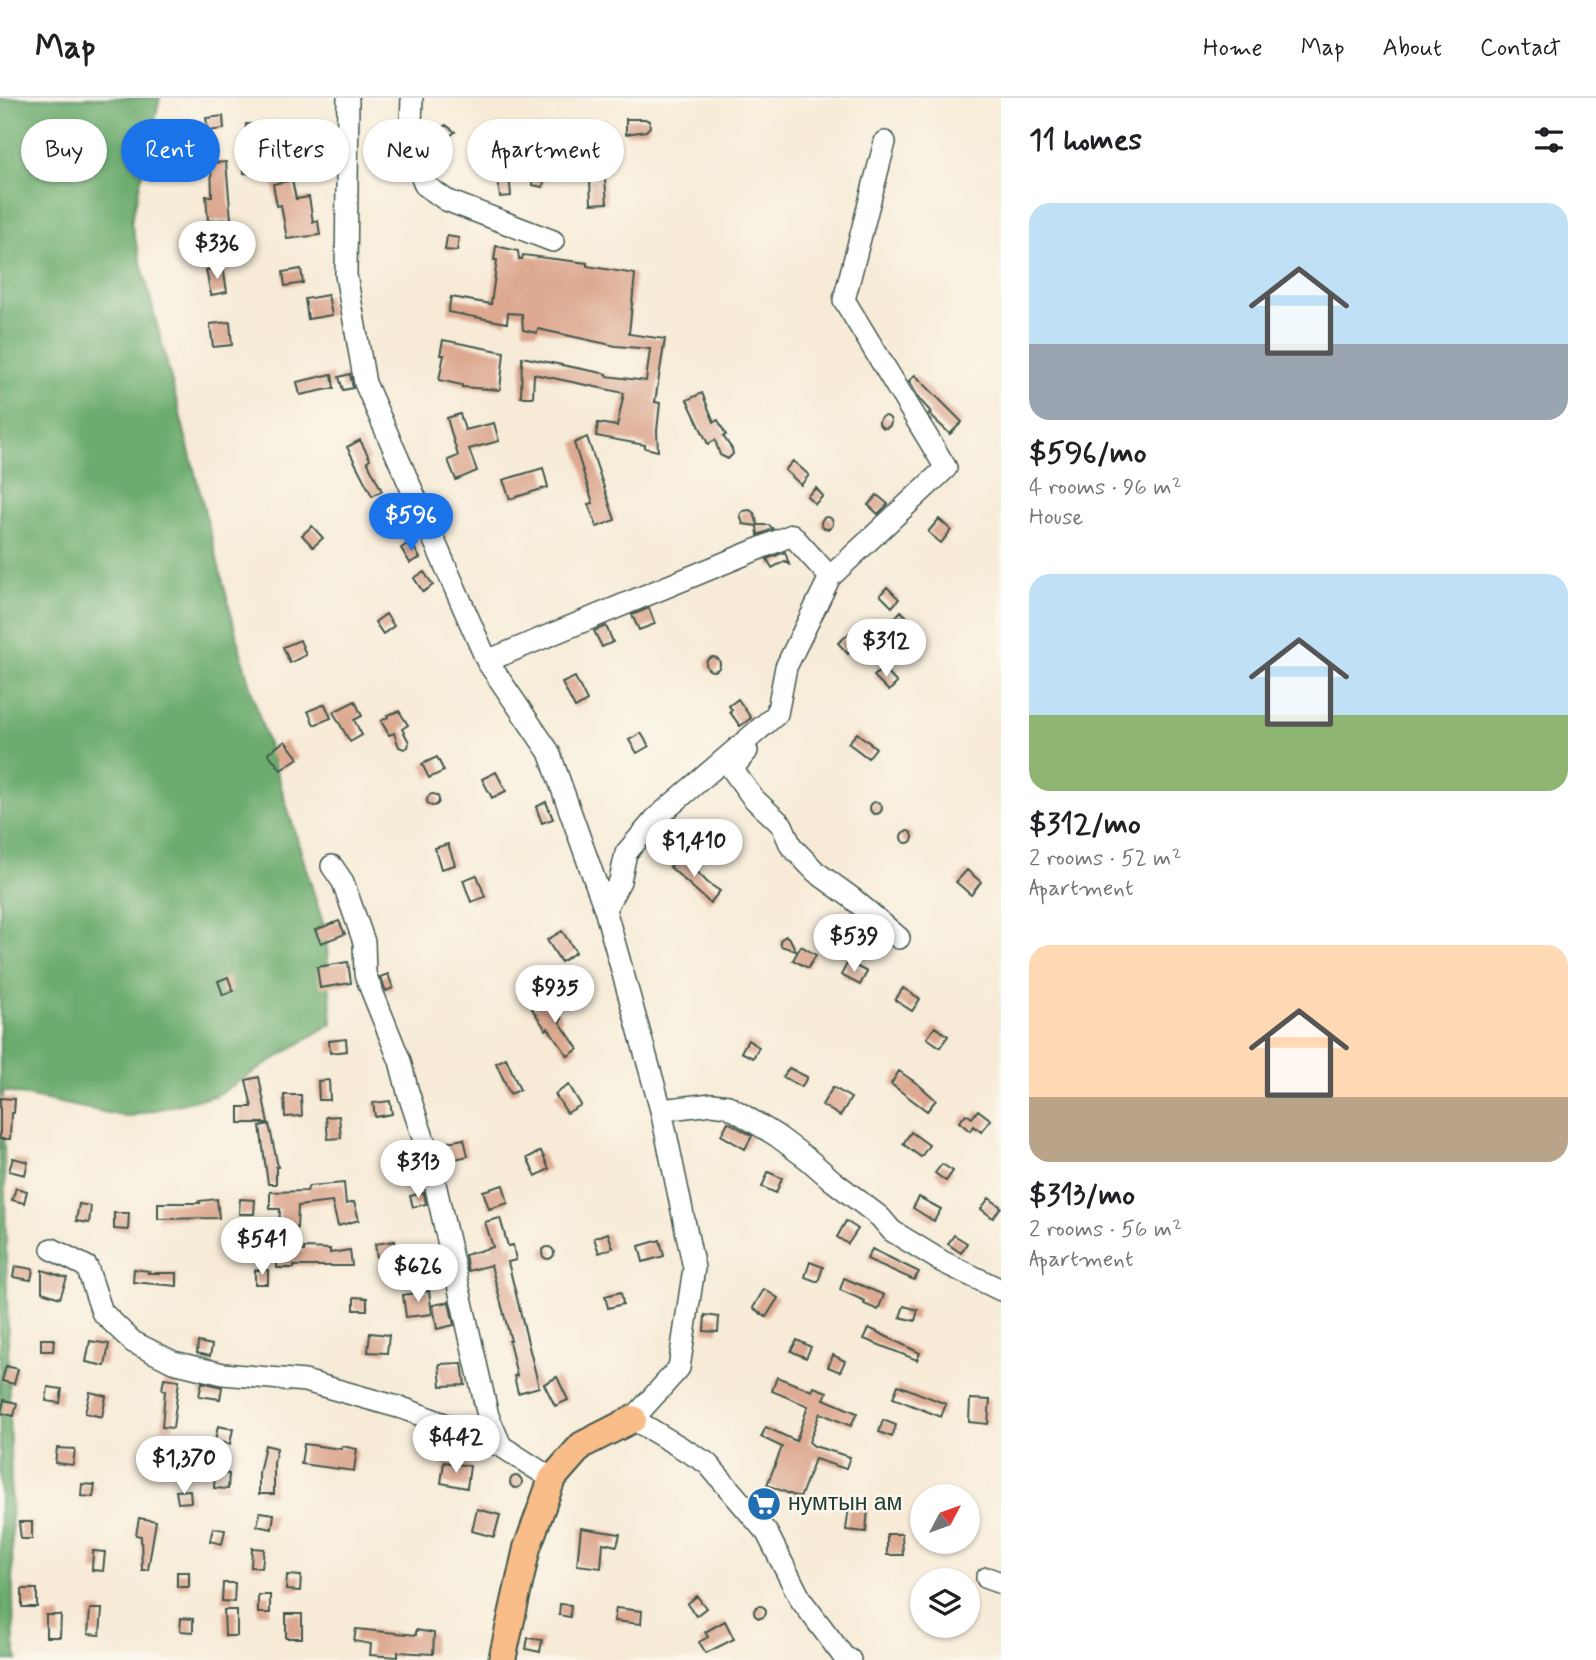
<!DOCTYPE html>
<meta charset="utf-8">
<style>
:root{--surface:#fff;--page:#f2f2f2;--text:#202124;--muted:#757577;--line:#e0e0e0;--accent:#1a73e8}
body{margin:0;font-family:Mynerve,sans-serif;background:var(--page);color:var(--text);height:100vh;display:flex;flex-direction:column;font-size:26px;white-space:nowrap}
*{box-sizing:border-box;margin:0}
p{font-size:23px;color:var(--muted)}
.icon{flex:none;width:38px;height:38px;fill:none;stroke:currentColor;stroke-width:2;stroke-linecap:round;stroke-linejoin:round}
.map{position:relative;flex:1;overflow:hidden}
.sheet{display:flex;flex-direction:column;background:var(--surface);width:595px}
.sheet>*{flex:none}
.banner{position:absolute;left:21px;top:21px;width:665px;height:63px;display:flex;gap:14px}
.needle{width:46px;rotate:49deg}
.tools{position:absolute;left:910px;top:1386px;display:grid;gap:14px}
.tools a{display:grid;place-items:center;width:70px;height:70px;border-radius:50%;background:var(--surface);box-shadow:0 2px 5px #0004;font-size:35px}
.price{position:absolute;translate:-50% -60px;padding:0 16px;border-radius:24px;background:#fff;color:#222;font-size:23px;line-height:46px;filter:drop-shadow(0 2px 4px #0008)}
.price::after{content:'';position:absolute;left:50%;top:42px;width:21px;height:16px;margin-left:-10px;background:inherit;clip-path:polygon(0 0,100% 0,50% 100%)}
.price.active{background:var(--accent);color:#fff}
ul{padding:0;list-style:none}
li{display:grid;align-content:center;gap:14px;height:371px;padding:0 28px}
li span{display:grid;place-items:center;height:217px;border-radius:21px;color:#555}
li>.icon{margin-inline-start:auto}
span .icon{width:126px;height:126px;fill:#fffc;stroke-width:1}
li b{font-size:30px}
h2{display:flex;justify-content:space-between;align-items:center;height:84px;padding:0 28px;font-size:30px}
.tag{padding:0 24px;border-radius:32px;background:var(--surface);box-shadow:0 2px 5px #0004;font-size:24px;line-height:63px}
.tag.active{background:var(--accent);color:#fff}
header{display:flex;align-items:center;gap:42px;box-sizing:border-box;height:98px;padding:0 35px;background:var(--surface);border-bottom:2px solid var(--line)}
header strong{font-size:33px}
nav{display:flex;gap:38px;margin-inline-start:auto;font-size:24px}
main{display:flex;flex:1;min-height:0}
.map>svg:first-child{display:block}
.forest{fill:#6cac6e;stroke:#467451;stroke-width:2}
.building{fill:#dda991}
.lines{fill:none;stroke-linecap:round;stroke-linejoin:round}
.minor-casing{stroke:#3f574c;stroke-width:24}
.major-casing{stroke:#3f574c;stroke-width:30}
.minor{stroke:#fff;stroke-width:21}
.major{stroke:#f8bd89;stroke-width:26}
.labels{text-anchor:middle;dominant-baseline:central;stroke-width:5;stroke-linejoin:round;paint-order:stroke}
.poi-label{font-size:23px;fill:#1f3d34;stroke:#fbf7ec;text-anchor:start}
</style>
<header>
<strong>Map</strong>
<nav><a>Home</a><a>Map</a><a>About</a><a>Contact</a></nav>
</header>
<main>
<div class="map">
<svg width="1001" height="1562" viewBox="0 0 1001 1562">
<rect width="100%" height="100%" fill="#fbf7ec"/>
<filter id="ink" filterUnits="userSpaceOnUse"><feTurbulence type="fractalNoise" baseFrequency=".0143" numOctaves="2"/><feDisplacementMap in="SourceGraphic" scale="14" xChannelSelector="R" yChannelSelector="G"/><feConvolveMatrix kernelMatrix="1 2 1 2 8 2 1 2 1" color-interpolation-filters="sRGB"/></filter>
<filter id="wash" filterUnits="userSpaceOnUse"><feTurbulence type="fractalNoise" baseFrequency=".00686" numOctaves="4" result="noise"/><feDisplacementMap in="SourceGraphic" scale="28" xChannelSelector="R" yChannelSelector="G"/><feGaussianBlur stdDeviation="1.57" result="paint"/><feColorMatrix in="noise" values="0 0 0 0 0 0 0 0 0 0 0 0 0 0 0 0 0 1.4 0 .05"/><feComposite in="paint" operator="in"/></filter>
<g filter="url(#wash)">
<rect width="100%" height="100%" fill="#f7ebd7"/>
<path class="forest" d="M0,0H160L131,125L247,578L326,835L332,925L217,997L127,1019L3,993L14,1547L18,1562H0Z"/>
<g id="blocks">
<path class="building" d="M223,18L224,31L208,33L206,20Z
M626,21H645L649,23L650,29L646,33L626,36Z
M246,26L264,27L260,76L244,75Z
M446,27L455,34L447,40L440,36V31Z
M291,29L304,31L302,46L289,44Z
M226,64L231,121L208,123L206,98H212L211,65Z
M533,74L545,75L543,89L532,87Z
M509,75L511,98L500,99L497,77Z
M605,81L607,105L591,106L590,82Z
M292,82L296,101L309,99L313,124L318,123L320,137L287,141L281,107L277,108L273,86Z
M447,138L459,140L457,153L445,152Z
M496,148L518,153L519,161H522L523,157L587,165V168L635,176L629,236L665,241L655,304L660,305L657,333L658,353L645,350V347L596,338L598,325L617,328L624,295L534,276L533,299H521L522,259L607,276L606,278L646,283L650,251L616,248L538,231L537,235L523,232L522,216L508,215L507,225L448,214L451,199L491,206L497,162H494Z
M223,169L227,194L211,197L206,172Z
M301,171L303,185L285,188L283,174Z
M328,197L332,217L308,221L305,201Z
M230,224L232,247L213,249L210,226Z
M443,242L504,254L500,292L462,289V287L439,282L444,257H440Z
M332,276L334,290L300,297L297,284Z
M350,276L353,290L343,292L339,279Z
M915,277L962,324L950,336L929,316L931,314L920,302L909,283Z
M702,295L714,324L718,322L726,337L723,338L732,351L733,356L728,361L720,357L715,342L708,346L687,302Z
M460,316L465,332L494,325L499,343L469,351L477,373L456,382L448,362L458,358L447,320Z
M879 324a6 6 0 1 1 12 0a6 6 0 1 1-12 0Z
M587,339L615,422L597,429L588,406L593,405L574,345Z
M360,342L370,361L367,363L382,393L372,398L347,349Z
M793,363L809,377L801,387L785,372Z
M543,370L548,389L510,401L503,382Z
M816,390L823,398L815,406L807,398Z
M877,397L888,406L878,416L868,407Z
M750,412L754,415L758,427H769L773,431L758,437L757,428L743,426L740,417L743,413Z
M821 425a6 6 0 1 1 12 0a6 6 0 1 1-12 0Z
M939,421L951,432L941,445L928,434Z
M312,428L323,440L313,449L302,437Z
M411,444L420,460L410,465L401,450Z
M785,454L789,466L785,463L772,470L767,461Z
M424,474L433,487L423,494L414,480Z
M887,489L899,501L892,509L880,497Z
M649,510L655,526L639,532L632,517Z
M901,513L910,522L900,532L892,523Z
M386,516L394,528L383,536L375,524Z
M859,527L868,537L848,556L838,545Z
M606,528L613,544L602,549L594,533Z
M300,542L306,557L290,565L283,549Z
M706 566a7 7 0 1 1 14 0a7 7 0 1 1-14 0Z
M883,570L897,585L889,593L874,578Z
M575,579L587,603L575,610L562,585Z
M738,601L751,620L740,628L730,614L732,612L729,608Z
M355,603L362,618L354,622L362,637L350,644L333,614Z
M325,606L331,620L314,627L308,613Z
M399,613L408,627L402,631L409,644L408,649L404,651L399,649L394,635L389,637L381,623L388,619L387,617Z
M641,635L649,648L637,655L629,642Z
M857,635L876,650L868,660L848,645Z
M285,643L298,660L281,672L268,655Z
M437,659L444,673L429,680L422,666Z
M496,674L506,693L492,700L482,681Z
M427 702a6 6 0 1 1 12 0a6 6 0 1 1-12 0Z
M870 710a6 6 0 1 1 12 0a6 6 0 1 1-12 0Z
M546,704L553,721L542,725L536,709Z
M901 739a6 6 0 1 1 12 0a6 6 0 1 1-12 0Z
M448,746L455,767L441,771L435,750Z
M681,757L708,785L720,793L710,805L670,769Z
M967,772L981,784L971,797L956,784Z
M477,777L485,799L471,804L463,782Z
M339,823L345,836L321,845L315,832Z
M562,833L576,854L561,864L547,842Z
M786,838L790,841L796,853L781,848L780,842Z
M801,848L816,857L808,870L793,862Z
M348,864L351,885L320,890L317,869Z
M848,864L867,874L860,887L841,877Z
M388,876L393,890L386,893L380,879Z
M228,879L233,893L223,897L218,883Z
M903,890L920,901L912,913L895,902Z
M549,900L562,921L559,923L578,951L568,958L548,930L546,932L532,911Z
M935,929L948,938L940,949L927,940Z
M346,941L347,953L330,955L329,943Z
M748,942L759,949L753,960L741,954Z
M506,960L520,992L510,996L496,965Z
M789,970L807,979L802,989L783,979Z
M899,973L919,987L936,1002L927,1013L891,986Z
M259,979L268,1025H239V1009H252L246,982Z
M329,982L330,1002H319L318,983Z
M569,987L581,1007L567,1015L555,996Z
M833,989L851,1000L840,1018L822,1007Z
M284,997H301L302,1018L285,1019Z
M0,1000L15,1001L14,1015H11L10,1041H0Z
M390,1003L392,1016L375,1019L373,1005Z
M978,1012L991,1022L981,1034L974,1028L970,1033L959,1024L966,1016L972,1020Z
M339,1018L341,1040L328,1041L326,1019Z
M728,1024L752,1038L745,1051L721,1037Z
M269,1026L278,1069H276V1086H268L260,1028Z
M911,1034L929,1047L921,1059L903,1046Z
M464,1041L468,1058L451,1062L447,1044Z
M541,1053L549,1071L536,1078L527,1060Z
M13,1060L28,1064L25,1077L9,1073Z
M942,1066L953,1073L946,1083L935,1075Z
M768,1074L782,1080L776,1095L762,1089Z
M344,1085L346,1106L354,1104L359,1122L338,1128L332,1104L298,1108L297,1131L279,1130L280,1111H270V1094L307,1093L309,1088Z
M503,1087L508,1105L489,1111L483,1093Z
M16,1090L27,1093L24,1105L12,1102Z
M424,1095L426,1106L413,1109L410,1098Z
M919,1099L941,1111L934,1123L913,1110Z
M989,1100L1001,1109L993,1120L981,1111Z
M217,1101L219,1120L158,1121V1105H200L199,1103Z
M240,1101L255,1102L254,1116H239Z
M79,1106L91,1108L89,1125L76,1123Z
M114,1115H129L128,1132L114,1131Z
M500,1120L508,1148L513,1147L516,1162L508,1164L539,1289L518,1295L514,1278H517L509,1243H511L491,1167L468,1173L465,1157L493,1149L485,1124Z
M846,1123L858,1131L848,1146L837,1139Z
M608,1135L613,1150L599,1155L594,1140Z
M954,1137L967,1145L961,1155L948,1146Z
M660,1142L664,1158L643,1164L639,1148Z
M395,1143L398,1157L377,1160L375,1146Z
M542 1155a6 6 0 1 1 12 0a6 6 0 1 1-12 0Z
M304,1150L330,1151V1155L350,1152L352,1168H294V1170H277V1152L304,1153Z
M872,1151L919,1174L914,1182L867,1161Z
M810,1164L823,1169L818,1184L805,1179Z
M15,1168L33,1171L31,1182L13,1179Z
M134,1171L149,1173L148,1175H177V1188L133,1184Z
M42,1172L67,1180L60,1200L42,1194Z
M255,1172H268V1186H255Z
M844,1180L884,1197L878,1212L864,1206L865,1203L840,1192Z
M764,1191L778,1200L766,1219L753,1210Z
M429,1193L432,1216L406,1219L403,1197Z
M621,1194L623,1206L608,1210L605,1198Z
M354,1199L367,1200V1212H354Z
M449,1204L454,1227L437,1231L433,1207Z
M904,1208L918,1212L915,1223L900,1219Z
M705,1217L719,1219L718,1234L704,1233Z
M869,1230L920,1255L917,1262L864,1241Z
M370,1235L389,1237L387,1255L368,1254Z
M41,1241H54L53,1253H41Z
M797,1242L811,1249L806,1260L791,1253Z
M90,1243L109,1246L105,1268L86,1264Z
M198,1244L212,1247L210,1258L197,1255Z
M833,1257L845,1263L840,1274L828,1269Z
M462,1265L465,1287L441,1288L439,1266Z
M6,1268L18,1271L14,1286L2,1283Z
M557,1279L568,1302L555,1308L544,1286Z
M777,1279L812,1293L814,1289L827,1294L824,1301L857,1315L851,1328L820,1315L809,1344L814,1348L850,1359L846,1370H843L815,1361L800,1400L767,1387L782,1349L761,1339L766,1329L796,1343L808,1308L772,1293Z
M164,1280L179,1282L173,1330L162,1329L165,1293L162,1292Z
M202,1284L222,1289L220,1301L199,1298Z
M898,1287L946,1306L941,1319L893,1300Z
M48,1289L62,1291L60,1305L46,1303Z
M90,1294L106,1298L102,1319L85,1315Z
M970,1301L990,1302L988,1326L969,1324Z
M4,1302L17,1305L14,1318L1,1315Z
M883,1322L896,1327L892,1339L879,1334Z
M218,1328L233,1331L230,1346L215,1343Z
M304,1346L342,1351V1348L357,1351L354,1373L301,1366Z
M265,1347L277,1350L274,1365V1396H259V1375Z
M57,1350L75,1351L73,1367L55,1365Z
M444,1364L470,1368L467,1390L441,1385Z
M215,1375L229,1376L228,1391L214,1390Z
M510 1384a6 6 0 1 1 12 0a6 6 0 1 1-12 0Z
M82,1386L95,1387L93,1399L81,1398Z
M190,1392L191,1404L178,1405L176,1393Z
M849,1408L868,1410L866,1434L846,1432Z
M477,1411L500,1417L494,1439L472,1433Z
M260,1414L274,1416L272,1431L257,1428Z
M139,1420L156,1423L148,1472H142L141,1438L136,1437Z
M19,1424H32V1441H21Z
M213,1430L225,1432L222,1446L210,1443Z
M581,1430L620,1436L617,1448L603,1445L601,1470L577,1467Z
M887,1436H902L903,1457H887Z
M252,1450L264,1451L262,1470L251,1469Z
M93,1453L105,1454L103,1473L92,1472Z
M177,1474H189V1489H177Z
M287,1477L301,1478L300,1493L286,1492Z
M223,1485H235L234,1504L222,1503Z
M22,1491H37V1509H22Z
M258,1497H270V1515H258Z
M697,1498L706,1510L696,1518L687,1506Z
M560,1506L571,1507L570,1519L559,1517Z
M754 1514a6 6 0 1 1 12 0a6 6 0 1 1-12 0Z
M616,1510L642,1513L641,1526L614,1523Z
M90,1511H102L100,1537L88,1536Z
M224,1512H237V1538H225Z
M286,1516H302V1540H286Z
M46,1517H61L60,1539H46Z
M181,1520L193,1521V1534L180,1533Z
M725,1523L734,1541L706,1555L699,1544L708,1539L705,1534Z
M356,1531L416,1537V1532L434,1535L433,1556L398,1554V1559L370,1557L371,1546L354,1543Z
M528,1540L542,1542L540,1554L526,1551Z"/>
</g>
</g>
<g filter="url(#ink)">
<use href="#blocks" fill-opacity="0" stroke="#3f574c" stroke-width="2"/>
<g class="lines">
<g class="minor-casing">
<path id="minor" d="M348,0L346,177L365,285L487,563L549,654L605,811L661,1012L694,1170L679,1270L633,1321L707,1365L767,1435L801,1502L844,1559L850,1562
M412,0L410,53L425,87L446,102L553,143
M487,563L792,437L830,479
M747,653L732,671L753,700L782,727L791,748L816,774L852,800L899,840
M332,768L343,784L364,844L365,876L400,963L408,994L428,1055L488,1318L501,1348L552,1381
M605,811L620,783L626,755L656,720L777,616L786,569L830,479L946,370L844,202L885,44
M661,1012L712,1006L728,1008L777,1038L809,1062L833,1083L880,1119L892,1133L943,1164L1001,1192
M52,1151L87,1169L102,1214L133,1244L173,1264L223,1276L305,1283L405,1311L501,1348
M987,1480L1001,1485"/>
</g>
<g class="major-casing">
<path id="major" d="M502,1562L527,1450L552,1381L582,1347L633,1321"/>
</g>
<use href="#minor" class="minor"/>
<use href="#major" class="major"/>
</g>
</g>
<defs>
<g id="supermarket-disc" transform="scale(1.75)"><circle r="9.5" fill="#1f6fb2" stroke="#fbf7ec"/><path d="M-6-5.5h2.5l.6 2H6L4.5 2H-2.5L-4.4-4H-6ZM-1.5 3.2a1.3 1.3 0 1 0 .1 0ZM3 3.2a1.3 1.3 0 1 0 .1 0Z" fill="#fff"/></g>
</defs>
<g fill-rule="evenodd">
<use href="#supermarket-disc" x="764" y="1406"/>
</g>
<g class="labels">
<g class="poi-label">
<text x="788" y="1406">нумтын ам</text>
</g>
</g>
</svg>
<div class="tools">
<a><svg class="needle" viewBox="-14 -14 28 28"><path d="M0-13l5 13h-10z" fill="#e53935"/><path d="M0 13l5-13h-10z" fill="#757577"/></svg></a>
<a><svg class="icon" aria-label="layers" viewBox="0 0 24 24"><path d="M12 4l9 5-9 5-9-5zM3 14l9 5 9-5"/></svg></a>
</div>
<b class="price" style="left:217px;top:183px">$336</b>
<b class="price active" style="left:411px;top:455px">$596</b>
<b class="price" style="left:886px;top:581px">$312</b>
<b class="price" style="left:694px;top:781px">$1,410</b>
<b class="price" style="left:854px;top:876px">$539</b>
<b class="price" style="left:555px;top:927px">$935</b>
<b class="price" style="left:418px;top:1102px">$313</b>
<b class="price" style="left:262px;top:1179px">$541</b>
<b class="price" style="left:418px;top:1206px">$626</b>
<b class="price" style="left:456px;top:1377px">$442</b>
<b class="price" style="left:184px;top:1398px">$1,370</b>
<div class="banner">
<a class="tag">Buy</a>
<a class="tag active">Rent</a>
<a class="tag">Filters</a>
<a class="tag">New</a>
<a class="tag">Apartment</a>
</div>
</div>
<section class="sheet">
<h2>11 homes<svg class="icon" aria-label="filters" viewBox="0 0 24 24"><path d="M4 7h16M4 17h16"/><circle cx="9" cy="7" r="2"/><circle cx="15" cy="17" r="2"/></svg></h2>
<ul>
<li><span style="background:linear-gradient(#bfe0f5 65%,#9aa5b1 0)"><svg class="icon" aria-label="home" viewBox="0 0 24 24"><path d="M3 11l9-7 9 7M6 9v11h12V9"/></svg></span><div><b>$596/mo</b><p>4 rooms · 96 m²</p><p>House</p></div></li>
<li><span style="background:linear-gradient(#bfe0f5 65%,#8fb573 0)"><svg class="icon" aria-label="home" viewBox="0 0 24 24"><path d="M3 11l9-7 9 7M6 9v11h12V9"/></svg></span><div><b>$312/mo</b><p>2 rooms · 52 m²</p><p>Apartment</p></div></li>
<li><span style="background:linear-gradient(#ffd9b3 70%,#b9a48a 0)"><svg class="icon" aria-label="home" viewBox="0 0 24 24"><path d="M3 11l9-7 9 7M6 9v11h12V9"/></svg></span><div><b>$313/mo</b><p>2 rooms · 56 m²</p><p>Apartment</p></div></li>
</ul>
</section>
</main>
